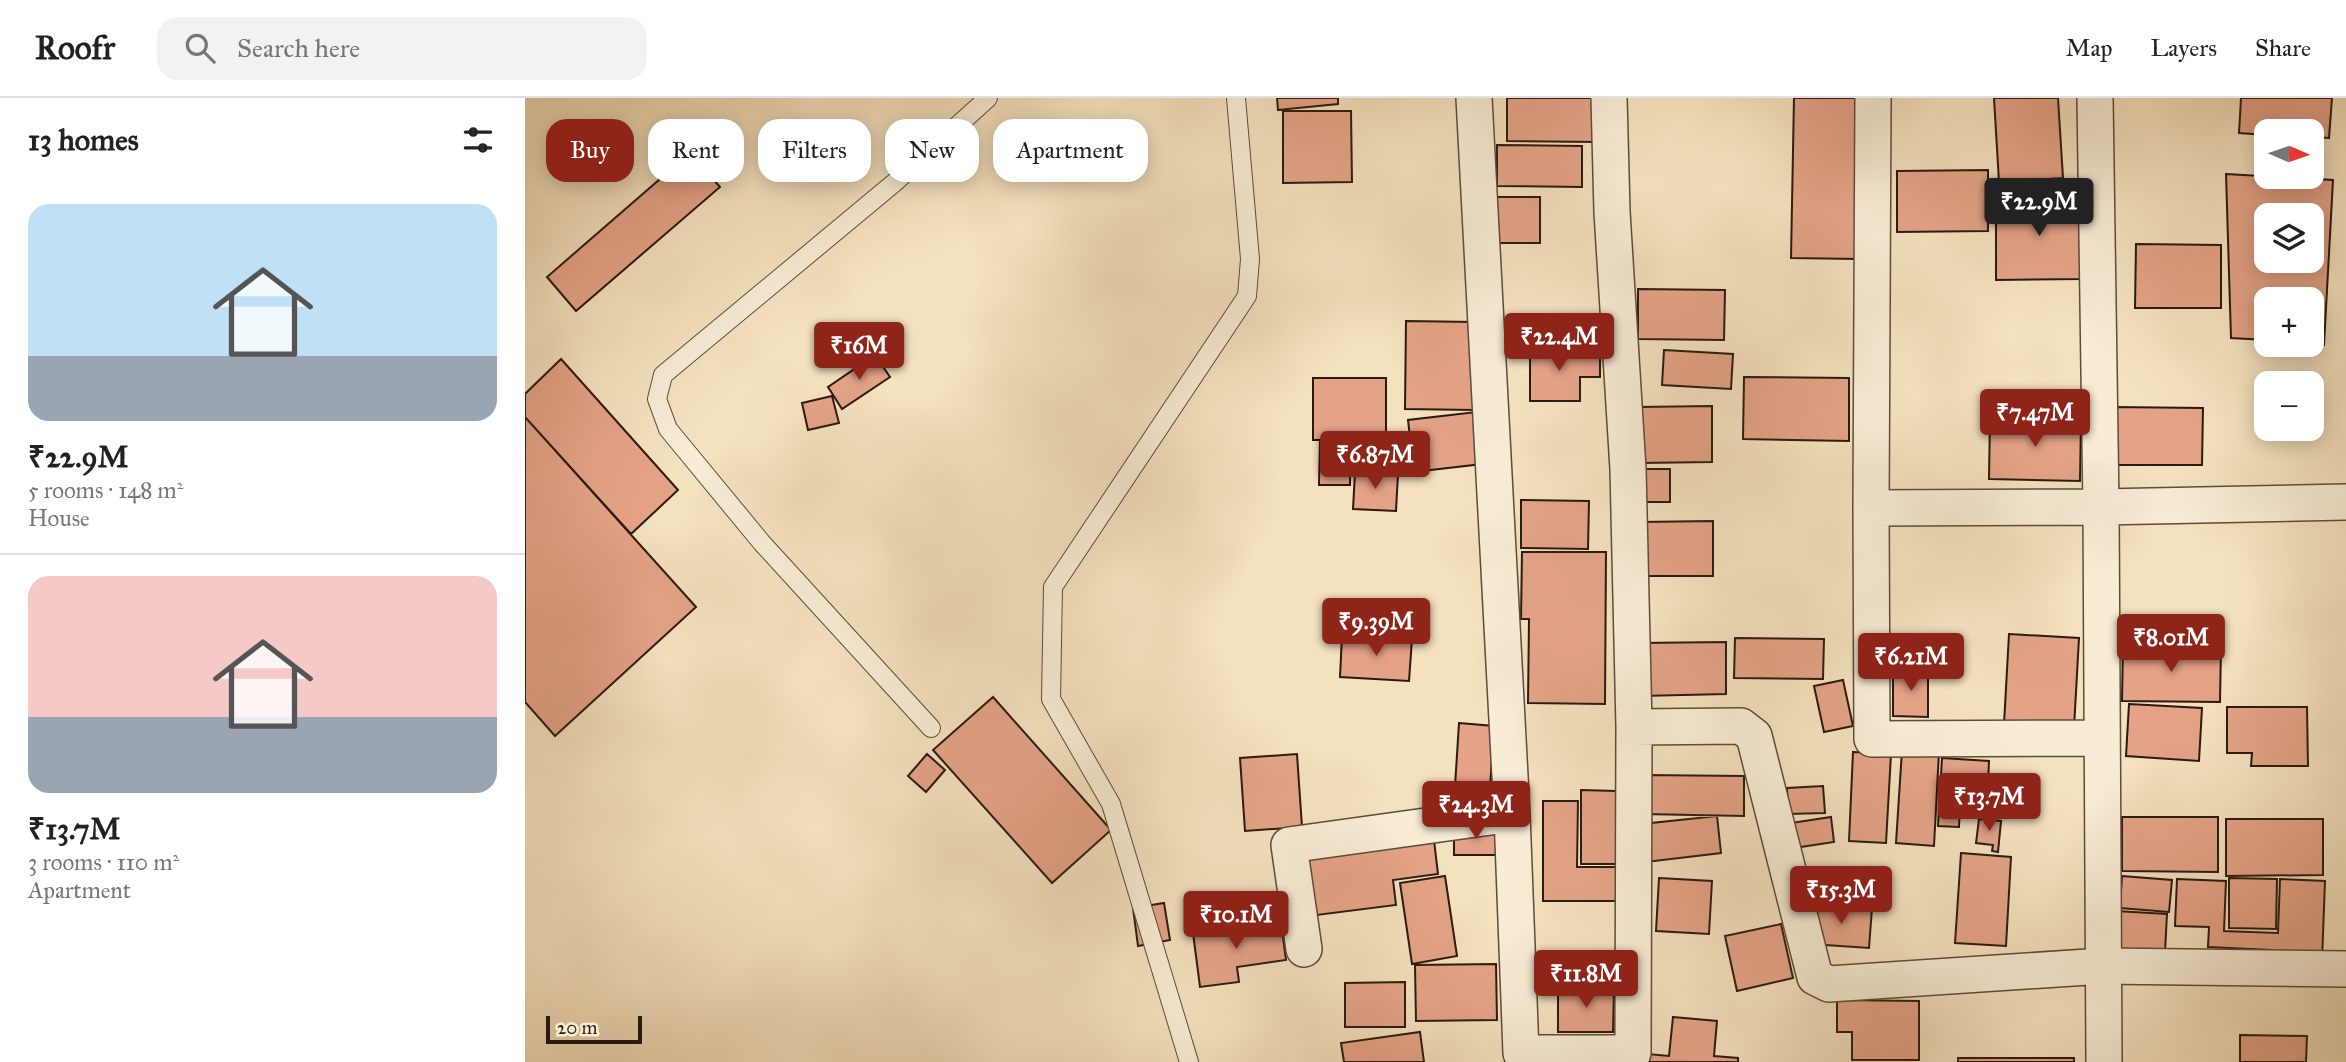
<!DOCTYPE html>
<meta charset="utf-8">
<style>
:root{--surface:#fff;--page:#f2f2f2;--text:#222;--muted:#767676;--line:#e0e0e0;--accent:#8f2418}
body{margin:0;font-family:"IM FELL Great Primer",serif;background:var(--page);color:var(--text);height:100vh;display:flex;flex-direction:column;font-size:26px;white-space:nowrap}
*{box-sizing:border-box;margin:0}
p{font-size:23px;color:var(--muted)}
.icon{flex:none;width:38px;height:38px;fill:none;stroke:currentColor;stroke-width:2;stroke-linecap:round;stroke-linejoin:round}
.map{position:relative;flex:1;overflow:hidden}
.panel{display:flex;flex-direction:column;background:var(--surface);width:525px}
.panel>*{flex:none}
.banner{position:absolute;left:21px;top:21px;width:665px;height:63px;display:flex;gap:14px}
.needle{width:46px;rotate:92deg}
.tools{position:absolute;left:1729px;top:21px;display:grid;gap:14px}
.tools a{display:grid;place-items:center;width:70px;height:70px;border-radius:14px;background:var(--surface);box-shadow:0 4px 18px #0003;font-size:35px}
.scale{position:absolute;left:21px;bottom:18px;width:96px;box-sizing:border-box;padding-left:7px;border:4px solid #2a1a0f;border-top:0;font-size:19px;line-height:24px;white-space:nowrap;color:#2a1a0f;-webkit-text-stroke:5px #f8ecd5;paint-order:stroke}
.price{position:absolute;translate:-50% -60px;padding:0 16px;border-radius:7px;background:var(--accent);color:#fff;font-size:23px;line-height:46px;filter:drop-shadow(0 2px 4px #0008)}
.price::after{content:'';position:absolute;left:50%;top:42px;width:21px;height:16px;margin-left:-10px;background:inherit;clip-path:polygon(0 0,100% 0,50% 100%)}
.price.on{background:#222;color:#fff}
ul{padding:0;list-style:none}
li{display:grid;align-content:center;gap:14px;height:371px;padding:0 28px}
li+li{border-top:2px solid var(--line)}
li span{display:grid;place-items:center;height:217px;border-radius:21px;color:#555}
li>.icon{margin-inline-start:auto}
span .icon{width:126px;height:126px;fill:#fffc;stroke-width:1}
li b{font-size:30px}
h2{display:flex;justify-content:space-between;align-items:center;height:84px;padding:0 28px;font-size:30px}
.tag{padding:0 24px;border-radius:21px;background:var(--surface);box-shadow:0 4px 18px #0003;font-size:24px;line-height:63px}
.tag.on{background:var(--accent);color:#fff}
header{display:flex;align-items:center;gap:42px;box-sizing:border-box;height:98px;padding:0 35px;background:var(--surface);border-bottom:2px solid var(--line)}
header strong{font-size:33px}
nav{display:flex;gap:38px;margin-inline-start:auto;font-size:24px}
.search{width:490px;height:63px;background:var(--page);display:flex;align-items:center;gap:18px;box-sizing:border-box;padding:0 24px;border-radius:21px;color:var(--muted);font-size:26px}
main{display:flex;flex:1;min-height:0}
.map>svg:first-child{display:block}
.building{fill:#e4a387;stroke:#2a1a0f;stroke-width:2;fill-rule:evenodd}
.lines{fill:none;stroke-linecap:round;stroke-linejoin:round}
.service-casing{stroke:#5c4c3b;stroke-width:20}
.minor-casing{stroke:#5c4c3b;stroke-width:38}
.service{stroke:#f8ecd5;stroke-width:18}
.minor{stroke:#f8ecd5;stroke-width:35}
</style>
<header>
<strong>Roofr</strong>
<div class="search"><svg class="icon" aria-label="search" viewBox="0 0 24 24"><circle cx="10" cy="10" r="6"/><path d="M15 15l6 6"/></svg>Search here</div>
<nav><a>Map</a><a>Layers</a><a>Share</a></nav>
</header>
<main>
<section class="panel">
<h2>13 homes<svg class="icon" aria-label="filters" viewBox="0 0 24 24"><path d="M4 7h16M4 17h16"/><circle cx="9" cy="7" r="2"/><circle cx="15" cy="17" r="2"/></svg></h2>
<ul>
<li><span style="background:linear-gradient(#bfe0f5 70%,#9aa5b1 0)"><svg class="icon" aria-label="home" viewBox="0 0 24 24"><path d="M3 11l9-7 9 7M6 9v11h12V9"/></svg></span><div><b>₹22.9M</b><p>5 rooms · 148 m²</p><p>House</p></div></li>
<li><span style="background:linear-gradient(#f6c9c9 65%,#9aa5b1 0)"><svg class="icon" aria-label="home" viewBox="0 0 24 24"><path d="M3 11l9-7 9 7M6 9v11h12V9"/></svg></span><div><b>₹13.7M</b><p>3 rooms · 110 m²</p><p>Apartment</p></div></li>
</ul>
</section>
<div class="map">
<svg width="1821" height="964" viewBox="0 0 1821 964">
<rect width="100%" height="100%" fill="#f4e1be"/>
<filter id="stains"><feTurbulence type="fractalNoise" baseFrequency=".00286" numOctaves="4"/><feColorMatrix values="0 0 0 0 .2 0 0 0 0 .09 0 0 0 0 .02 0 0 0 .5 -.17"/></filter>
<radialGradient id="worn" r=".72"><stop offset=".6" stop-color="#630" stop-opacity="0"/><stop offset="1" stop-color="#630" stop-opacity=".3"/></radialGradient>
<path class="building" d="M752,0H813V6L753,12Z
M982,0H1071V44L982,43Z
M1269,0H1336L1333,161L1266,160Z
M1469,0H1533L1538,80L1474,84Z
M1716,0H1807L1804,40L1787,39V33H1741V37L1714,35Z
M758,13H826L827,84L758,85Z
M972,47L1057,48V89L972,88Z
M165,55L195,89L51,213L22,179Z
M1463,72V133L1372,134V73Z
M1701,76L1808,82L1799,247L1787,246V201H1741V242L1706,240ZM1741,117H1787V163H1741Z
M972,99H1015V145H972Z
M1471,99H1557V181L1471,182Z
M1611,146L1696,147V210H1610Z
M1113,191L1200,192L1199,242L1113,241Z
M881,223L950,224L949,312L880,311Z
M1005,248H1054V259H1075V279H1055V303H1005Z
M1139,252L1208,256L1206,291L1137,287Z
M350,257L365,279L317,311L303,289Z
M36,261L153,392L106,436L0,319V296Z
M1219,279L1324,280V343L1218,341Z
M788,280H861V342H788Z
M307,298L314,325L283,332L277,305Z
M1187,308V364L1114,365L1113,309Z
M1588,309L1678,310L1677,367H1588Z
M951,314L957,366L889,374L883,322Z
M0,319L171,509L30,638L0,604Z
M1465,319L1556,321L1555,383L1464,381Z
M795,344L861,345V372H825V387H794Z
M1117,371H1145V404H1117Z
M830,374L873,376L871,413L828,411Z
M996,402L1064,403L1063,451L996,450Z
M1188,423V478H1114V424Z
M997,454H1081L1080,606L1003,605L1004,521H996Z
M1484,536L1554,540L1549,630L1479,626Z
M817,537L887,541L884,583L815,579Z
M1210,540L1299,541L1298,581L1209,580Z
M1201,544V596L1115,598L1114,545Z
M1598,547L1696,548L1695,604L1597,603Z
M1368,571H1403V619L1368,618Z
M1318,582L1328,628L1299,634L1289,588Z
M468,599L586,732L527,785L408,652Z
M1604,606L1677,610L1674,663L1601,658Z
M1702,609H1782L1783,668H1726L1727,655H1702Z
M934,625L969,628L965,691L930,688Z
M1377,652L1414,654L1409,748L1371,745Z
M1328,654L1366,656L1361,745L1324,743Z
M402,656L420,672L401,694L383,678Z
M772,656L777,729L720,733L715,660Z
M1417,660L1464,663L1463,687L1436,685L1434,729L1413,728Z
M1118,677L1219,678V718L1117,716Z
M1298,688L1300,715L1263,716L1262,690Z
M1056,692L1091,693V766H1056Z
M1452,694H1474V719H1452Z
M1018,703H1053L1052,769H1093V803H1018Z
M1192,718L1196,755L1121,764L1117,726Z
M1306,719L1309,744L1269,750L1266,725Z
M1597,719H1693V774L1597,773Z
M1454,721L1476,723L1473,754L1467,753L1468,747L1451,745Z
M1701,721H1798V777L1701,778Z
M929,729H973L972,757H929Z
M908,734L913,776L868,782L871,807L784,818L775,751Z
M1436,755L1486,759L1481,848L1430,845Z
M920,778L932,858L887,866L875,785Z
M1597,778L1647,782L1644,814L1595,810Z
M1134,780L1187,783L1184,836L1131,833Z
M1704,780L1752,781L1751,831L1704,830Z
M1652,781L1701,783L1699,833L1753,835L1755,781L1800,783L1797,863L1746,861V852L1683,849L1684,829L1650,828Z
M639,805L645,842L613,848L608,810Z
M1289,806L1347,810L1344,850L1286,846Z
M1591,813L1642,816L1640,854L1589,851Z
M756,824L761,862L712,869L714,884L675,889L668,835Z
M1256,826L1268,880L1212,893L1200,838Z
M971,866L972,922L891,923L890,867Z
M880,884V929H820V885Z
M1033,890H1089L1088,934H1033Z
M1312,902L1394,903V962H1327V934H1312Z
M1148,919L1192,923L1189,958L1213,960V964H1122L1123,956L1144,958Z
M895,934L899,964H819L816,945Z
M1715,937L1782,938L1781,964H1715Z
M1433,960H1549V964H1433Z"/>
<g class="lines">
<g class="service-casing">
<path id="service" d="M406,630L237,445L143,331L132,301L138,277L369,85L463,0
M664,964L586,706L526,601L528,489L722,198L725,161L711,0"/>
</g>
<g class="minor-casing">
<path id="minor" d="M949,0L987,716L996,955H1108L1109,629L1103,371L1087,114L1084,0
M1348,0L1346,410L1576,409L1821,404
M1570,0L1576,409L1579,964
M1346,410L1347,641L1577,640
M1109,629L1216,628L1229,638L1290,879L1304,886L1578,868L1821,871
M779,851L764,747L987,716"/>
</g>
<use href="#service" class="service"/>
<use href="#minor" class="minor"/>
</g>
<rect width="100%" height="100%" filter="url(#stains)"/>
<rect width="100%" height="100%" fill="url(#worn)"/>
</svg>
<div class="tools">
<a><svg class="needle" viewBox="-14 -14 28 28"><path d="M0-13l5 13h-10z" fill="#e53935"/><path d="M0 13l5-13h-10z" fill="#767676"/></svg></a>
<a><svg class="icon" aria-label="layers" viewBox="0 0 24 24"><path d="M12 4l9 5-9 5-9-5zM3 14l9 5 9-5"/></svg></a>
<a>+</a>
<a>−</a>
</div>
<div class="scale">20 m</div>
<b class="price on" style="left:1514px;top:140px">₹22.9M</b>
<b class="price" style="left:1034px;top:275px">₹22.4M</b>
<b class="price" style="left:334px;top:284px">₹16M</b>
<b class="price" style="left:1510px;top:351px">₹7.47M</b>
<b class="price" style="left:850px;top:393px">₹6.87M</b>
<b class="price" style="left:851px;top:560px">₹9.39M</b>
<b class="price" style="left:1646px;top:576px">₹8.01M</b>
<b class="price" style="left:1386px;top:595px">₹6.21M</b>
<b class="price" style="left:1464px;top:735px">₹13.7M</b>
<b class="price" style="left:951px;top:743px">₹24.3M</b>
<b class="price" style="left:1316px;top:828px">₹15.3M</b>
<b class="price" style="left:711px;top:853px">₹10.1M</b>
<b class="price" style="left:1061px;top:912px">₹11.8M</b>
<div class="banner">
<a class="tag on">Buy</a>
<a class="tag">Rent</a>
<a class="tag">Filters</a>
<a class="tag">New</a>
<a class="tag">Apartment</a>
</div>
</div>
</main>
